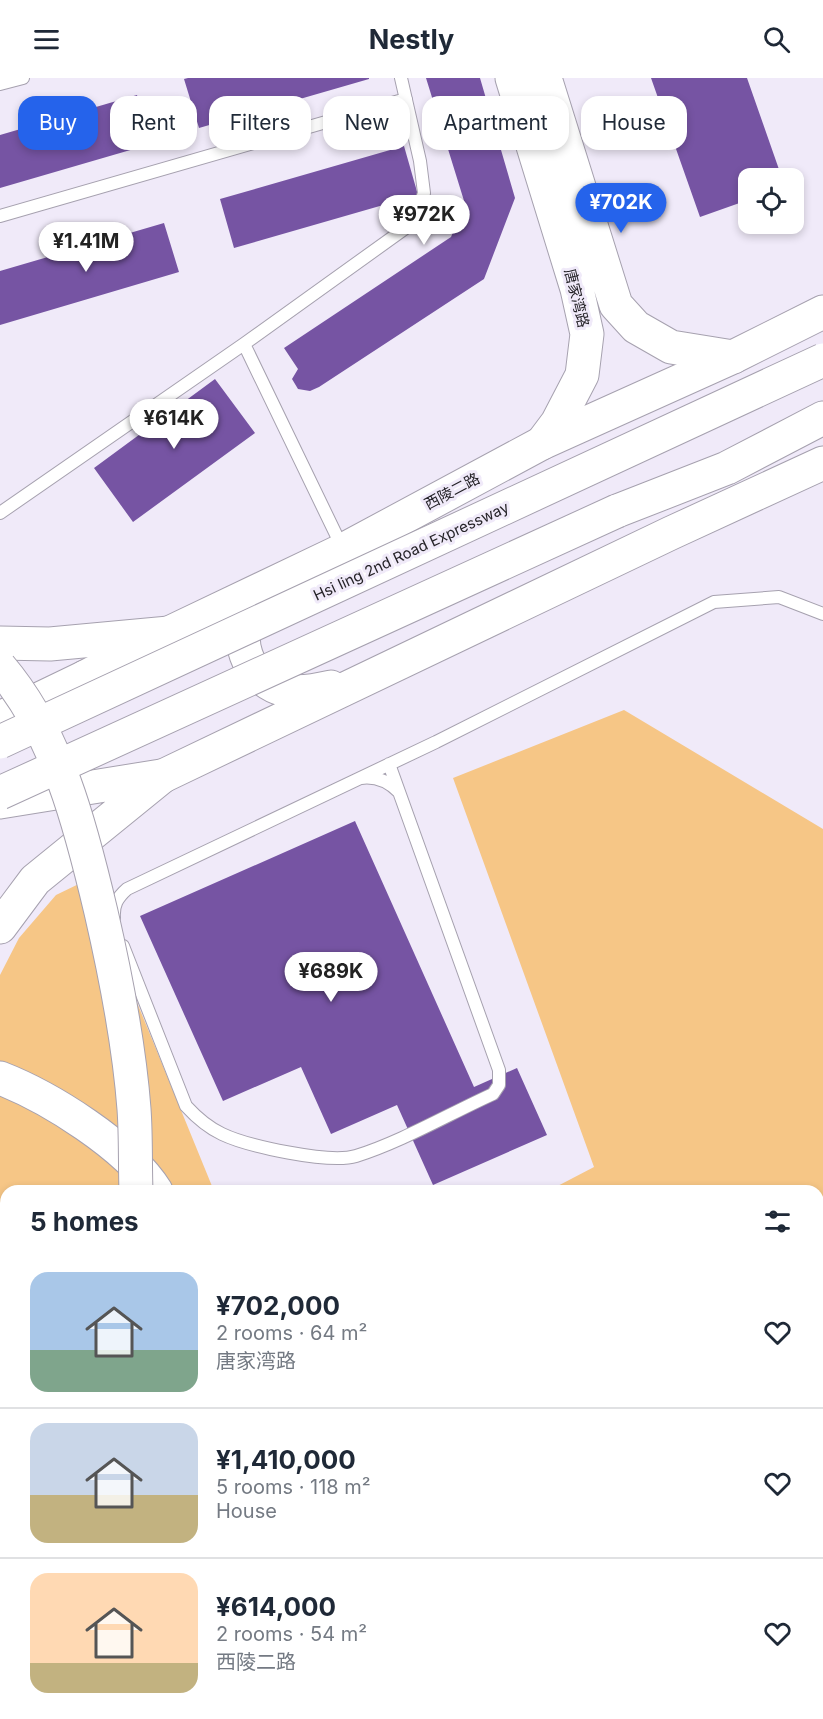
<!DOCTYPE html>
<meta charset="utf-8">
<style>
:root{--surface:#fff;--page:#f6f6f7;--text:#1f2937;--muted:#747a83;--line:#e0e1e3;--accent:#2563eb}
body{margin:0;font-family:Inter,"Noto Sans SC",sans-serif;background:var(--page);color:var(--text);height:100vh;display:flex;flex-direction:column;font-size:22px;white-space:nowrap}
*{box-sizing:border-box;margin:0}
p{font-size:20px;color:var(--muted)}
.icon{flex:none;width:33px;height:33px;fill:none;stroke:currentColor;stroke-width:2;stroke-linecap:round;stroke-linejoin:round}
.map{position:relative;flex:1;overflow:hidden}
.side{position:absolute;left:0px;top:1107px;width:824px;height:534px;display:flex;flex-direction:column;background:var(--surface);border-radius:18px 18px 0 0;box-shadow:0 3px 9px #0003}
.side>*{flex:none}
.banner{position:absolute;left:18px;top:18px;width:788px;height:54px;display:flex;gap:12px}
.tools{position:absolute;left:738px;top:90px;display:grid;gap:12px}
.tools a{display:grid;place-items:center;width:66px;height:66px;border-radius:12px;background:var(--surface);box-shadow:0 3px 9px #0003;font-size:30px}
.price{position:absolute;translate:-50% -51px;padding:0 14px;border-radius:21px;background:#fff;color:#222;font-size:20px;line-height:39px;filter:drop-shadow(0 2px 3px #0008)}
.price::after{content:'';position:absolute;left:50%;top:36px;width:18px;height:14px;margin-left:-9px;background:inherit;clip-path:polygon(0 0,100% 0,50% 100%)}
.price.on{background:var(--accent);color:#fff}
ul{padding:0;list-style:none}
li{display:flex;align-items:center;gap:18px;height:150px;padding:0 30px}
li+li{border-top:2px solid var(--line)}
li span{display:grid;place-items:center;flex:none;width:168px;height:120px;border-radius:18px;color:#555}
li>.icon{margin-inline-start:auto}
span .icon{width:72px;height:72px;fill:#fffc;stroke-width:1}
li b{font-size:26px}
h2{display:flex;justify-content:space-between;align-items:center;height:72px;padding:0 30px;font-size:26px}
.tag{padding:0 21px;border-radius:18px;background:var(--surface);box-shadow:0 3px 9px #0003;font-size:21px;line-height:54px}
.tag.on{background:var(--accent);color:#fff}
header{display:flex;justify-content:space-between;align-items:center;height:78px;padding:0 30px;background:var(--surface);font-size:27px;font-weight:700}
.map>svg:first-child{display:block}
.green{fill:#f6c686}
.building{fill:#7654a3}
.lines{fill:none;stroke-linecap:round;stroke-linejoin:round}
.service-casing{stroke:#a6a1af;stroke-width:14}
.secondary-casing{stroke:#a6a1af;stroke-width:35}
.primary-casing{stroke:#a6a1af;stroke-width:35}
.trunk-casing{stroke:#a6a1af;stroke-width:35}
.motorway-casing{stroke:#a6a1af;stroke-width:35}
.service{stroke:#fff;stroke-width:12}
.secondary{stroke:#fff;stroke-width:33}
.primary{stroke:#fff;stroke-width:33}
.trunk{stroke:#fff;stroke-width:33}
.motorway{stroke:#fff;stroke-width:33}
.trunk-bridge-casing{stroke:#a6a1af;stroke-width:35;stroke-linecap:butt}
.motorway-bridge-casing{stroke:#a6a1af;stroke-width:35;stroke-linecap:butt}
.trunk-bridge{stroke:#fff;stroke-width:33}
.motorway-bridge{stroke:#fff;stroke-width:33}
.labels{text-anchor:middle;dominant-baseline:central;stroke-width:6;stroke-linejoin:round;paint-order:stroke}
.street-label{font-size:15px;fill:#252328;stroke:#f0eaf9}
</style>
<header><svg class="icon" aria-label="menu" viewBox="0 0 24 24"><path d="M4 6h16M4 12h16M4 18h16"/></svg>Nestly<svg class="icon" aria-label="search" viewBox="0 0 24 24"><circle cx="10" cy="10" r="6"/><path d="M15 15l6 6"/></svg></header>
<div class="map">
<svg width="823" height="1641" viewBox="0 0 823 1641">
<rect width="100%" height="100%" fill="#f0eaf9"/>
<path class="green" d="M624,632L823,751V1641H15V1635H818V1113H548L594,1089L453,700Z
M87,802L214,1113H6V1467L0,1353V897L19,860L56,817Z"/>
<path class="building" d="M188,0H369V1L199,50L184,1Z
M426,0H480L515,120L484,201L319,309L310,313L298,311L292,301L298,291L284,270L451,159L465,126Z
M651,0H747L782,100H748V122L700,139Z
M137,17L151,66L0,110V57Z
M404,68L418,117L234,170L220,121Z
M164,145L179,194L0,247V193Z
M215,301L255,355L133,444L94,390Z
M355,743L474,1009L517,990L547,1057L433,1107L397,1027L331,1056L301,989L223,1023L140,838Z"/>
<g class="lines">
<g class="service-casing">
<path id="service" d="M0,6L23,0
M0,138L406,21
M244,266L343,471
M0,435L244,266L414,144L424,115L420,83L401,0
M361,700C376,698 389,704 399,714
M114,840C113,827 117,820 127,811L436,664L714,524L779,519L823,536
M123,868L186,1028C197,1040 207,1049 222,1056C247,1068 329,1086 356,1078C401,1064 449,1036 493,1016L499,1007V992L389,686"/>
</g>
<g class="secondary-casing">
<path id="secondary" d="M512,0L577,211L587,256L582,297L557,345L542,365
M545,0L616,227L636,249L671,269L733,279"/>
</g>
<g class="primary-casing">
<path id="primary" d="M255,526C231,559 246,601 284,612C298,616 318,612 331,609
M85,599L169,555L343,472L542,365L733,279L823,234
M163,698L671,455L823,385"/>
</g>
<g class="trunk-casing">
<path id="trunk" d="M617,433L727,390L823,340"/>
</g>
<g class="motorway-casing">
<path id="motorway" d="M0,565L50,566L169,555
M0,640L85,599
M0,724L161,698
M0,849L35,802L163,698
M0,1000C49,1019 128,1068 156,1113
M0,1396L6,1399
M94,1641L95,1635"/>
</g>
<use href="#service" class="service"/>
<use href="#secondary" class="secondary"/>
<use href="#primary" class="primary"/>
<use href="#trunk" class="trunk"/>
<use href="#motorway" class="motorway"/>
<g class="trunk-bridge-casing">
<path id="trunk-bridge" d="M0,664L823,282
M0,715L617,433"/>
</g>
<g class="motorway-bridge-casing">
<path id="motorway-bridge" d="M0,589C58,657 81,749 101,834C116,899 129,965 134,1031C136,1058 135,1086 136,1113"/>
</g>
<use href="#trunk-bridge" class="trunk-bridge"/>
<use href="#motorway-bridge" class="motorway-bridge"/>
</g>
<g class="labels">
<g class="street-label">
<text transform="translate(577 220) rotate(76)">唐家湾路</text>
<text transform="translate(452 413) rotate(-28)">西陵二路</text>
<text transform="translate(411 473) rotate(-25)">Hsi ling 2nd Road Expressway</text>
</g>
</g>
</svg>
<div class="tools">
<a><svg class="icon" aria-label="locate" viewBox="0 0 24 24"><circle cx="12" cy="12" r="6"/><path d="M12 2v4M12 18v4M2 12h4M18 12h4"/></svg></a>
</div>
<b class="price on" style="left:621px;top:156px">¥702K</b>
<b class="price" style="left:424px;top:168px">¥972K</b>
<b class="price" style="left:86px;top:195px">¥1.41M</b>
<b class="price" style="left:174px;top:372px">¥614K</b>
<b class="price" style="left:331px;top:925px">¥689K</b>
<div class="banner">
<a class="tag on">Buy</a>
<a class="tag">Rent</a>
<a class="tag">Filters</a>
<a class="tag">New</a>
<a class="tag">Apartment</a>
<a class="tag">House</a>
</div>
<section class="side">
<h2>5 homes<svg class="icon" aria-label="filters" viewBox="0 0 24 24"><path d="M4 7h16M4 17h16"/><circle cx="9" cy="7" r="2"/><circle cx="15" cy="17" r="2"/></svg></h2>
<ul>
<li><span style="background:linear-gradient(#a9c7e8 65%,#7fa58c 0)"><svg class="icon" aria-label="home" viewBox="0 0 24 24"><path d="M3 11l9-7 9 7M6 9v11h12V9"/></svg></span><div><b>¥702,000</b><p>2 rooms · 64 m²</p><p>唐家湾路</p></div><svg class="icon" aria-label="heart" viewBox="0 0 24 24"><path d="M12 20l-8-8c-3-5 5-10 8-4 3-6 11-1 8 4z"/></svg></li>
<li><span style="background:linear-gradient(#c9d6e8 60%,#c2b280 0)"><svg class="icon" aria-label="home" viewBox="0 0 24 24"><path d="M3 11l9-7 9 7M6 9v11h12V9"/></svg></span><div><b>¥1,410,000</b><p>5 rooms · 118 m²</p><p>House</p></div><svg class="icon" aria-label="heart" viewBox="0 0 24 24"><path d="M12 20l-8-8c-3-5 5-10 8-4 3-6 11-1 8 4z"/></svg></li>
<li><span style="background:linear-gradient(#ffd9b3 75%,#c2b280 0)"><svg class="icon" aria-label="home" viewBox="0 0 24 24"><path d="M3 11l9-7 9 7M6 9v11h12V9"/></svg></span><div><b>¥614,000</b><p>2 rooms · 54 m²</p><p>西陵二路</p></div><svg class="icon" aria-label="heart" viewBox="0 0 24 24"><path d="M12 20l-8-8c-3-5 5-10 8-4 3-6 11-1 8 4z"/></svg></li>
</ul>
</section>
</div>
